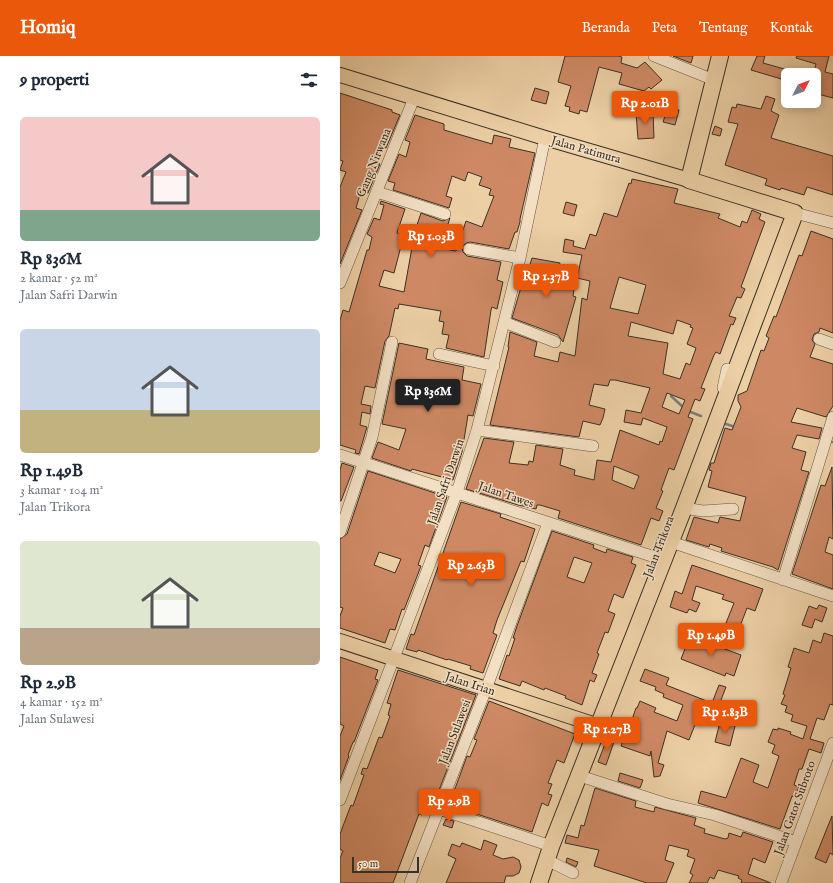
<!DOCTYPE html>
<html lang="id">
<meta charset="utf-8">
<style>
:root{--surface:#fff;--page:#f2f2f3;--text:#1f2937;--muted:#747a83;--accent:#ea580c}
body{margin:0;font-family:"IM FELL English",serif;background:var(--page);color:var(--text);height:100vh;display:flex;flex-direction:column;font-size:15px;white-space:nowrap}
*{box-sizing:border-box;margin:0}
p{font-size:13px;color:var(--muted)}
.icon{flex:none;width:22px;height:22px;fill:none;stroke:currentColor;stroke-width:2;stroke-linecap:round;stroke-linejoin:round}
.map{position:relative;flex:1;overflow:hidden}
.side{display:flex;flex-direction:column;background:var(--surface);width:340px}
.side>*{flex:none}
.needle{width:26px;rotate:48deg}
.tools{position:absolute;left:441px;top:12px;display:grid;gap:8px}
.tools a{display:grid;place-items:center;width:40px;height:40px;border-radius:6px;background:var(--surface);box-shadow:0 2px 10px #0003;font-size:20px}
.scale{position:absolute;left:12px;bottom:10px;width:67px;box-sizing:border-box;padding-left:4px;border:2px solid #3a3126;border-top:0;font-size:11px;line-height:14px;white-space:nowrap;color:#3a3126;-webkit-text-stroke:3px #f3e0c4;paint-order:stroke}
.price{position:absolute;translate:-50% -34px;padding:0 9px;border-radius:4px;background:var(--accent);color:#fff;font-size:13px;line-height:26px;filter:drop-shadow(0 1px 2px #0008)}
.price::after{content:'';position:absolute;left:50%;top:24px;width:12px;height:9px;margin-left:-6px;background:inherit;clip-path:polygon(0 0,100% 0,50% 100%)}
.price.selected{background:#222;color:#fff}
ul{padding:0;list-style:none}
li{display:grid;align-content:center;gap:8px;height:212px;padding:0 20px}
li span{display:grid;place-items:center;height:124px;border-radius:6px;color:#555}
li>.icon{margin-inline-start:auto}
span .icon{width:72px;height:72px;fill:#fffc;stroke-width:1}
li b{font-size:17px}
h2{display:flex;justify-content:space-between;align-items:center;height:48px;padding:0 20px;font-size:17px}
header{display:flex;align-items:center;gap:24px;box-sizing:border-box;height:56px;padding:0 20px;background:var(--accent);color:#fff}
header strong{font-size:19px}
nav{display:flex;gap:22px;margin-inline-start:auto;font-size:14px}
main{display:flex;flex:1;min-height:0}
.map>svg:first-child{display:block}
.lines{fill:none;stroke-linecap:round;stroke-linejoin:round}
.stream{stroke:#777f7b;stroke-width:2.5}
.building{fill:#ce8964;stroke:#3a3126;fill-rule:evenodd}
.minor-casing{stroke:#675846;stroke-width:12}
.major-casing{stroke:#3a3126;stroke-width:16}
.highway-casing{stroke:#3a3126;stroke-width:18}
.minor{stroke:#f3e0c4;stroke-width:11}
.major{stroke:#edcfa5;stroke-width:14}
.highway{stroke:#edcfa5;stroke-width:16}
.labels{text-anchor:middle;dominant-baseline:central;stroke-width:3;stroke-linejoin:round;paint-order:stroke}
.street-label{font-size:12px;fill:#3a3126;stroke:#f3e0c4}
</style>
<header>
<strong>Homiq</strong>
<nav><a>Beranda</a><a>Peta</a><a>Tentang</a><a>Kontak</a></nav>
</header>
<main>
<section class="side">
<h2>9 properti<svg class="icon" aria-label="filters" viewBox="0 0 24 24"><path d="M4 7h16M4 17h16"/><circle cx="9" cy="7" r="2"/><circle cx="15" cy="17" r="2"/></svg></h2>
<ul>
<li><span style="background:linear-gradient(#f6c9c9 75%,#7fa58c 0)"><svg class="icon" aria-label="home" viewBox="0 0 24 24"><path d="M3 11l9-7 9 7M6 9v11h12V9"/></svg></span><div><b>Rp 836M</b><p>2 kamar · 52 m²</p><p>Jalan Safri Darwin</p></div></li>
<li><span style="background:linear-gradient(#c9d6e8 65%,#c2b280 0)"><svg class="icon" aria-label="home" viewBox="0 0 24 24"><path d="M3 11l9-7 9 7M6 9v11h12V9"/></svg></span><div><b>Rp 1.49B</b><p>3 kamar · 104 m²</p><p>Jalan Trikora</p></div></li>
<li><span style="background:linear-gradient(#dfe7d0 70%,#b9a48a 0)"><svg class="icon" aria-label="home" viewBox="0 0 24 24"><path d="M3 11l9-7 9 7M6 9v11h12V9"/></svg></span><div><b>Rp 2.9B</b><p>4 kamar · 152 m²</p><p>Jalan Sulawesi</p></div></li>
</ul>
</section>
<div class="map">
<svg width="493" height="827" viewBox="0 0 493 827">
<rect width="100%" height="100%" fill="#edcfa5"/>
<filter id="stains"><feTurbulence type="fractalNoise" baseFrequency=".005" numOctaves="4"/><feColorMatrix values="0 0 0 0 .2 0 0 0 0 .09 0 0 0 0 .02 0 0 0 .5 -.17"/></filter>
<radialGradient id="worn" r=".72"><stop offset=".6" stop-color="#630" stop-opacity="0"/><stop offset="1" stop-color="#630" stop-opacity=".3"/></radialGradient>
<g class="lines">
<path class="stream" d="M331,340L344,352
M348,355L361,360
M386,368L395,371
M492,386H493"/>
</g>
<path class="building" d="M225,0H278L282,1L281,7L297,12L305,6L322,24L311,33L309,31L304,35L279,28L282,17L259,11L247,56L240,54L239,58L229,55L230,51L225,50L231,30L218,26Z
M333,0H353L351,7Z
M417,0H425L423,7L448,14V25L411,14Z
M457,0H489L485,16L493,18V42L474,37V15L476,8L456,2Z
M195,32L209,36L206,48L191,44Z
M0,37L52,54V56L60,59L46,92L42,90L36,107L40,108L28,137L21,135L16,152L22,154L0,208V131L6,116L0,114L3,105L0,104Z
M426,40L435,43L431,55L439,59L431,82L493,100V139L467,131L464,139L441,132L440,134L425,129L427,123L385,109L398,68L388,66L392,51L396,52L397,48L421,53Z
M328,51L339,54L335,69L323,66Z
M313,55L314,82L298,83L296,56Z
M75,59L104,68V74L152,88L154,79L171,83L169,91L195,97L180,163V166L177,176H175L169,193L130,186L126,187L122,191L123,196L127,200L161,206L157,224L163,226L157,253L152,251L151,254L144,301L106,292L109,279L102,278L104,266L99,265L101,255L59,248L58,253L55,252L49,280L45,285L35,332L25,330L21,348L31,350L30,358L22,356L20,369L27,371L19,398L15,397L16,394L0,389V264L3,254L9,256L27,194H29L32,181L27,178L34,162L40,164L44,149L40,148L41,145L65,153L57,177L64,179L54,217L44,214L39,230L64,236L75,175L81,157L103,165L110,162L100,192L116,195L126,165L142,171L154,140L149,139L151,133L139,129L142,121L128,116L125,125L112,120L106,140L112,142L109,152L53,134L55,127L48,125L59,98L66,101L70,86L65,84Z
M375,70L382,73L380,80L372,78Z
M292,123L338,133L334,147L380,158L378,162L400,171L402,165L407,167L412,154L421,158L419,163L425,166L401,231L405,233L401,242L397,241L389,260L396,262L393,269L391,268L380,298L376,296L374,299L361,332L365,333L360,345L355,343L348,361L353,363L334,414L329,412L321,434L323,435L316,452L323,455L319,465L311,462L301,489L218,462L220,455L200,449H197L196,453L178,449L126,433L144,382L174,386L169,407L188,409L189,405L193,406L196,389L223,393L220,409L235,414L234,419L254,424L257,404L271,406L280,374L319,389L320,385L322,386L327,371L303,362L301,369L284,366L286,354L301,357L310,332L275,324H270L268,330L254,328L249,349L265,353L263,362L260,369L243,365L239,381L150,369L169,291H168L170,276L197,286L194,300L218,306L220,296L235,300L242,242L247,244L250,225L237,222L242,199L223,196L225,183L234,185L233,190L245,193L250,178L256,180L264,157L277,161L289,127L291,128ZM279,221L306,229L298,258L270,252ZM337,264L351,269L350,271L353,272L347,288L356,292L350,309L346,307L340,323L323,318L328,287L288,280L291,266L333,278ZM327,337L345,344L339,358L322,351ZM274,410L299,420L294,433L272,424Z
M226,146L237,149L234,160L223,157Z
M471,175L493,183V277L480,272L479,276L474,278L472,284L475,288L470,301L493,308V350L486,361L457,352L451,366L482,372L479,383L457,379L452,392L466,396L461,414L469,416L438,514L433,511L381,495L382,492L370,488L369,491L346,484L354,461L378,467L380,461L400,465L406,441L368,431L372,415L369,414L371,407H374L385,372L392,374L401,351L398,345V339L407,335L421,294L424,295L429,282L426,280L434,260L436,261L459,199L462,200Z
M192,202L220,207L217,217L236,221L233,240L236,241L223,286L218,279L172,262L186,214L188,215Z
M59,287L88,293L86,303L124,311L122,324L141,328L133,360L128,359L122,396L113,424L72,413L71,415L32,402L38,386L59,394L66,373L42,368Z
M2,407L14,411L1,445H0V414Z
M492,411L493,483L489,481L485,496L493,499V533L452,518L481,429L485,430Z
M28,415L107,441L89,491L85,489L78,509L81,510L64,554L62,553L55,574L50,573L45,587L0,572V560L3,552L0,551V483L7,478ZM39,496L61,503L55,517L34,509Z
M121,446L161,458L160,461L195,473L184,506L181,505L157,564L153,577L157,579L143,617L130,613L131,610L108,603L107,604L78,594L77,596L66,593L71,578L74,579Z
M212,475L254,489L253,492L266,497L267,493L293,501L291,507L296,509L283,542L274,538L268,555L275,558L268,577L265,576L257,597L259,598L252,617L257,619L254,626L250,624L242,649L225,642L226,640L205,632L204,634L182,625L180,630L159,623L167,599L169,600L175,582H173L177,570ZM234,501L252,507L244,527L227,521Z
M352,509L423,533L415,555L407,552L399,573L386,567L394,547L382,543L384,539L356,530L352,544L360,547L356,556L349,553L347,557L330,551L335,535L342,538Z
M479,549L487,552L482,566L475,563L472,572L462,569L469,550L477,553Z
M484,577L493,580V649L490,648L484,664L477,662L470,683L484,687L481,697L469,693L462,713H459L454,729L459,731L455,741L452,740L440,773L358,747L361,735L386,742L401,702L419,709L413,726L428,732L439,700L432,697L435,689L428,686L433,673L438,674V672L451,676L450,678L463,683L467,670L451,665L453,659L445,656L447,650L441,648L445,639L443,638L451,612L448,611L454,592L469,597L473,584L481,587Z
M350,580L401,599L394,620L386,617L385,620L341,603Z
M0,601L38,614L35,623L38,624L14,686H13L8,699L9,700L0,724V680L4,670L0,668Z
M305,613L329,622L326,629L372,647L379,629L386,631L376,657L367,653L366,658L360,656L349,684L327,675L318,707L324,709L320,720L314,721L311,695L310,700L281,690L287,671L289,672L296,652H297L300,645L316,652L314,656L337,665L343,649L323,641L324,638L315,634L316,631L300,625Z
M58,614L136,639L94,747L87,744L82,759L79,758L53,827H0V802L3,795L0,793V778L11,749L13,750L24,719L21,718L23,712L27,713L39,681L42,682L50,660L48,659L51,648L47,647Z
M149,645L235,678L224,707L217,704L208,727L212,728L208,738L212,739L208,750L202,747L192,776L109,749L127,700L130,701L137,684L134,683Z
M380,666L395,670L390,690L375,686Z
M268,680L275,683L266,709L258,706Z
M280,717L303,724L300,732L278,725Z
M255,732L296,745L295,751L314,756L315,751L356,762L354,769L365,773L364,777L385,783L388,782L389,777L401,781L403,776L433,786L425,807L413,802L408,818L431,827H401L402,824L398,822L399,820L378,814L374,823L370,821L367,827H349L353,819L350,817L355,803L347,800L349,794L329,789L325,804L334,807L326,827H307L254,810L259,794L225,787L227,779L238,782L241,769L244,770Z
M492,760L493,799L490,797L486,807L475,802Z
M106,763L114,765L112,772L103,769Z
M144,784L157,789L153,799L163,803L173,801L179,804L181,811L179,817L173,820H166L164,827H106L116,803L108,799L112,788L120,791L122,787L141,794Z
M227,802L238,806L236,811L226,806Z"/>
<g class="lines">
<g class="minor-casing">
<path id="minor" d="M314,0L374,24
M37,136L105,158
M455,157L493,167
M129,193L180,202
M0,227L74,42
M164,266L215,286
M479,283L493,288
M99,298L154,310
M383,332L387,313
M137,374L253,390
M0,399L324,504
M344,452L363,455L393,453
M0,476L32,381L52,286
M322,483L493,540
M443,524L493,361
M240,720L327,748L375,759L456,786
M0,744L117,436L137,374L180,202L205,82
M99,753L205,788
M207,804L233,817
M70,827L146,633L208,467
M441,827L493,687"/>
</g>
<g class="major-casing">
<path id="major" d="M0,19L205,82L349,124
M0,585L259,670"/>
</g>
<g class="highway-casing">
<path id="highway" d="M199,827L212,788L344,452L455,157L349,124L380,0"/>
</g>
<use href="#minor" class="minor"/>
<use href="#major" class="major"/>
<use href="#highway" class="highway"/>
</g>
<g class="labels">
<g class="street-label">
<text transform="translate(246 94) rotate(16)">Jalan Patimura</text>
<text transform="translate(34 107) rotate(-68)">Gang Nirwana</text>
<text transform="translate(106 426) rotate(-71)">Jalan Safri Darwin</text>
<text transform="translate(166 439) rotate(19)">Jalan Tawes</text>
<text transform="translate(319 491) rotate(-69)">Jalan Trikora</text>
<text transform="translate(130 628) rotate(18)">Jalan Irian</text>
<text transform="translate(115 676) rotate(-69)">Jalan Sulawesi</text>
<text transform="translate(455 752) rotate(-70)">Jalan Gatot Subroto</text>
</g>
</g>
<rect width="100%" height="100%" filter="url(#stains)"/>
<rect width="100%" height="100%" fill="url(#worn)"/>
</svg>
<div class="tools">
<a><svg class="needle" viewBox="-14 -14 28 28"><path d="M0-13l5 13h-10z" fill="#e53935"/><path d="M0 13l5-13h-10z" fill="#747a83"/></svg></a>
</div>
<div class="scale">50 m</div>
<b class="price" style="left:305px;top:69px">Rp 2.01B</b>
<b class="price" style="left:91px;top:202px">Rp 1.03B</b>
<b class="price" style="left:206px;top:242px">Rp 1.37B</b>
<b class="price selected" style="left:88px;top:357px">Rp 836M</b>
<b class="price" style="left:131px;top:531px">Rp 2.63B</b>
<b class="price" style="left:371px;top:601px">Rp 1.49B</b>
<b class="price" style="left:385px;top:678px">Rp 1.83B</b>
<b class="price" style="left:267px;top:695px">Rp 1.27B</b>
<b class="price" style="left:109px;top:767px">Rp 2.9B</b>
</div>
</main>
